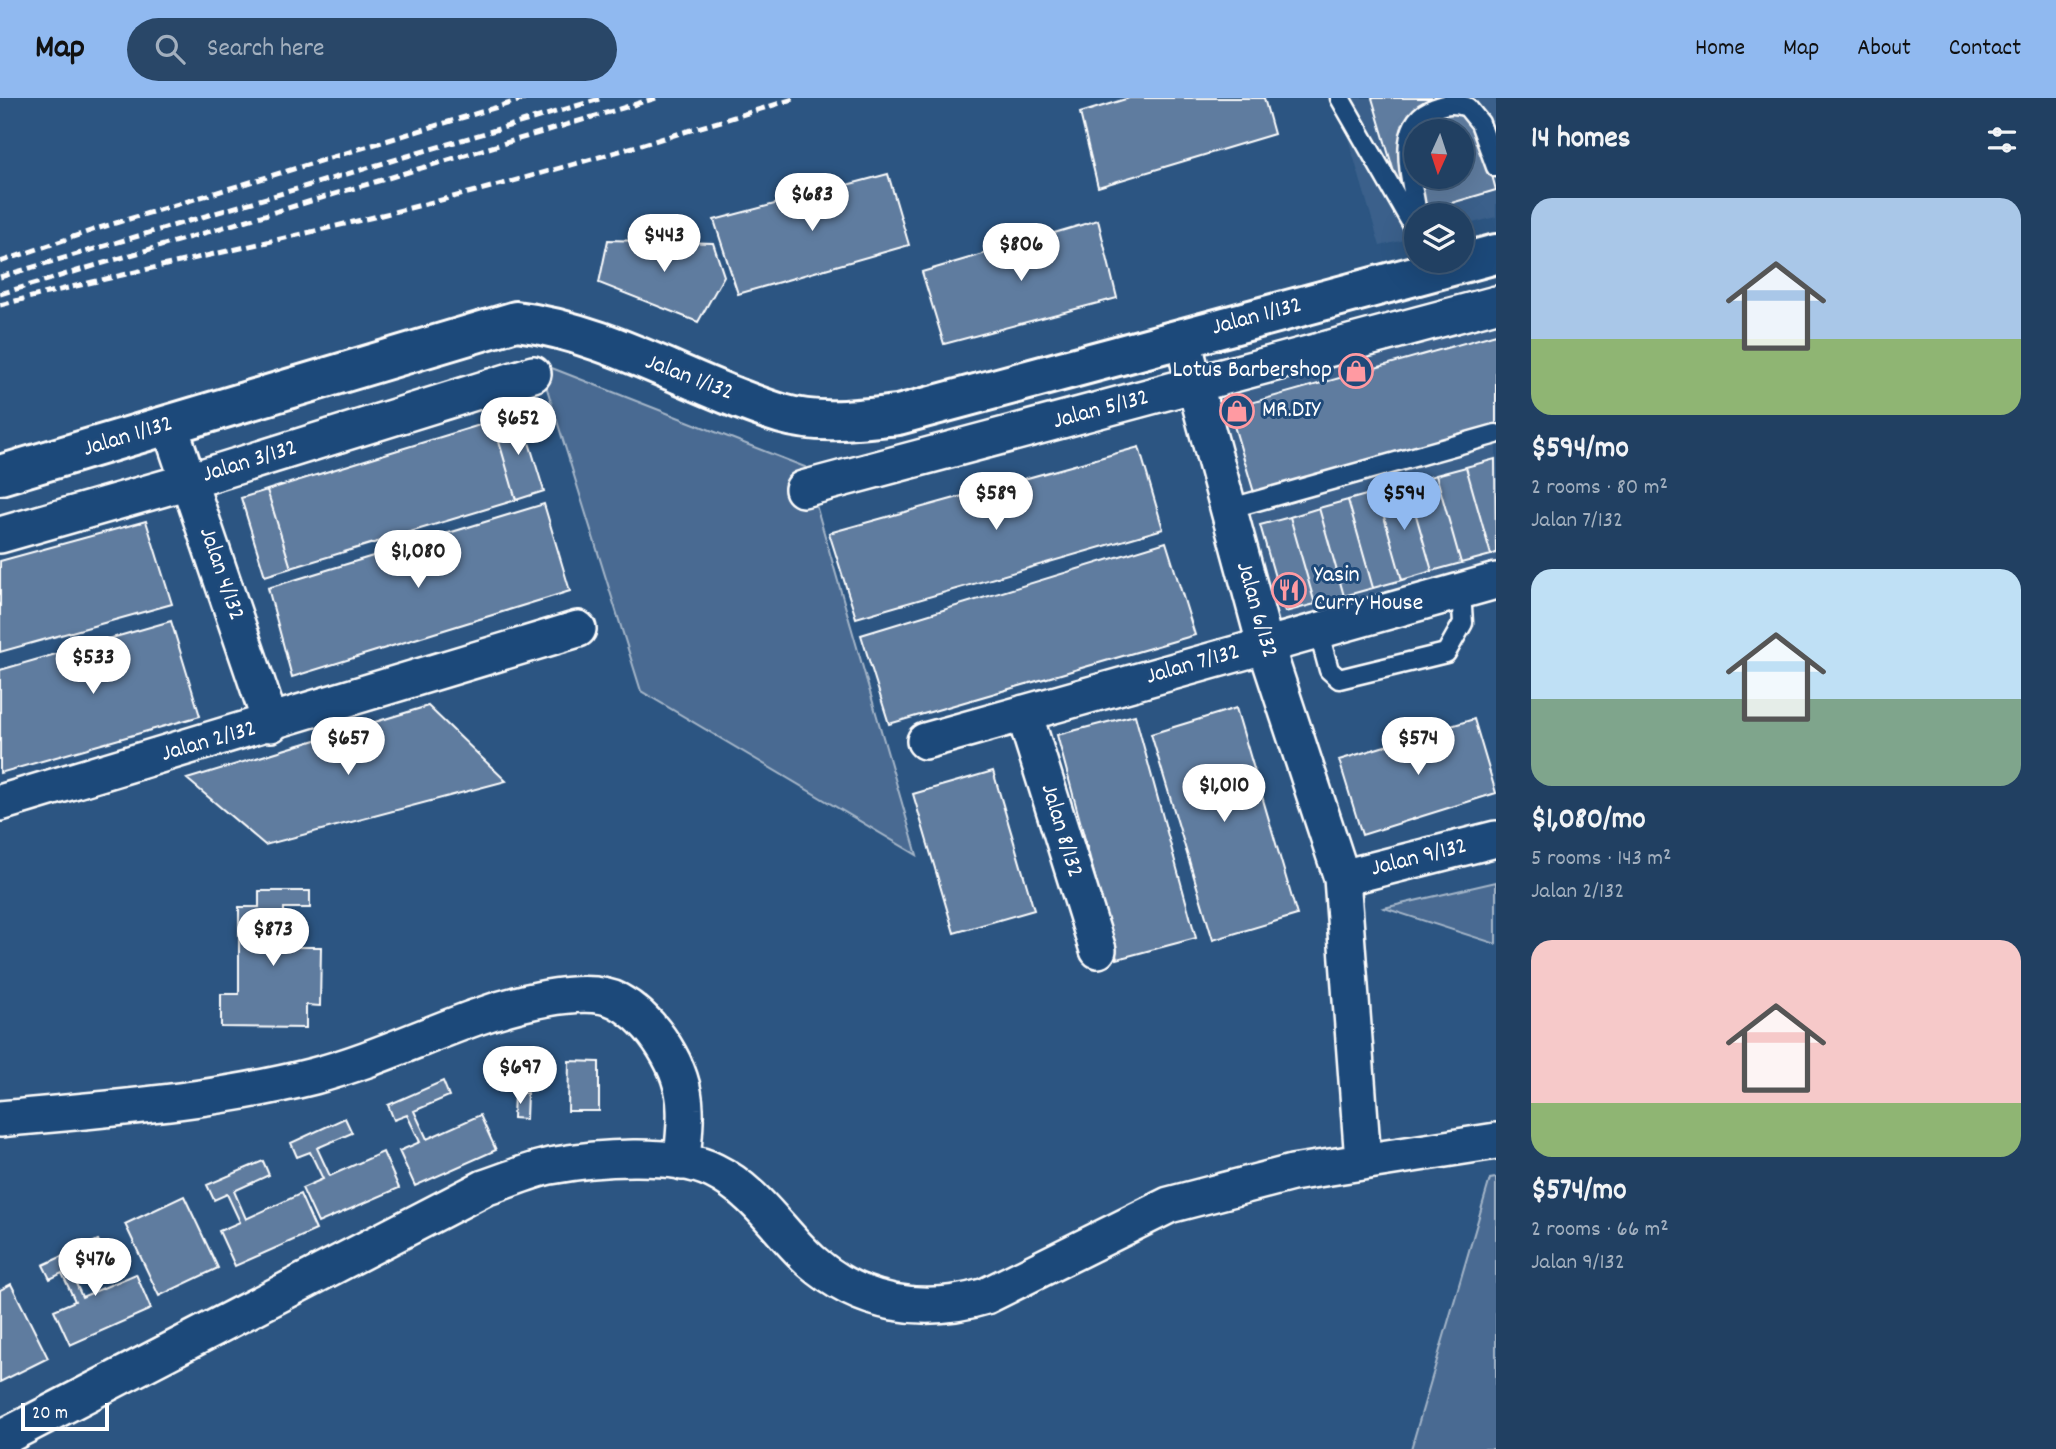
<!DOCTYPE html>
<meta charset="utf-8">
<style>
:root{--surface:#214062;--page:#294768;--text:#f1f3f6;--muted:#a2afbe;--line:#3e5977;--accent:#90b9f0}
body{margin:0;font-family:Dekko,sans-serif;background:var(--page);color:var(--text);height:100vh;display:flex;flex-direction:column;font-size:26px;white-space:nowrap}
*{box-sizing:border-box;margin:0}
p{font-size:23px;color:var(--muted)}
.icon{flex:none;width:38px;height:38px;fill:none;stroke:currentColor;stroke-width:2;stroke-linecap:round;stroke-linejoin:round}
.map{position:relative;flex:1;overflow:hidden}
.sheet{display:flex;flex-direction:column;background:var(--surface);width:560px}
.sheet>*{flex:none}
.needle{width:46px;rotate:183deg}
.buttons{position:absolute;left:1404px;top:21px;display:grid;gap:14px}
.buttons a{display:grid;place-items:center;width:70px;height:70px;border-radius:50%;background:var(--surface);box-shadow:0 7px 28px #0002,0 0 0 2px var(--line);font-size:35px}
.scale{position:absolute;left:21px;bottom:18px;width:88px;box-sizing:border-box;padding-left:7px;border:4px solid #fff;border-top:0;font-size:19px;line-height:24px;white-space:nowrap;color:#fff;-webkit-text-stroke:5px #1f4a7a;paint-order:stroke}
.price{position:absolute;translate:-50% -60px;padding:0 16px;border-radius:24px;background:#fff;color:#222;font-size:23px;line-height:46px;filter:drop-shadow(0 2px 4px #0008)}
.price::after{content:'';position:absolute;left:50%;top:42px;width:21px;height:16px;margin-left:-10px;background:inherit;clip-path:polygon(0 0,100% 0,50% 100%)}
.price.on{background:var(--accent);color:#111}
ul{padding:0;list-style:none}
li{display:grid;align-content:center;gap:14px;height:371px;padding:0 35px}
li span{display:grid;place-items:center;height:217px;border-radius:21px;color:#555}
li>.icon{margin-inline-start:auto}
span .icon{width:126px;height:126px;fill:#fffc;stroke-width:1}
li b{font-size:30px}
h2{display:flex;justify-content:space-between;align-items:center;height:84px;padding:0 35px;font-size:30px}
header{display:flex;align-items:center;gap:42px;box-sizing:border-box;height:98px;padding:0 35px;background:var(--accent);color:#111}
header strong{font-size:33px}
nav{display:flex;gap:38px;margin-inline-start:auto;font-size:24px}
.search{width:490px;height:63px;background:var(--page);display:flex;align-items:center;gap:18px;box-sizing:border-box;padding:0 24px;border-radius:38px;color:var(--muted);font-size:26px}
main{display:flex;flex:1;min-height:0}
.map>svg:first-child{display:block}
.built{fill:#3b618b;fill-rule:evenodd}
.green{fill:#486b92;stroke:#a4b5c8;stroke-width:2}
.building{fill:#5e7c9f;stroke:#fff;stroke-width:2;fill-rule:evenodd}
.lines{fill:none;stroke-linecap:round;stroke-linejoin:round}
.service-casing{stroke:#fff;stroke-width:23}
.minor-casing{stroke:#fff;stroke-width:40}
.tertiary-casing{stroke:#fff;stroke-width:44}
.service{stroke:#1f4a7a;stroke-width:18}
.minor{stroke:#1f4a7a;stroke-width:35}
.tertiary{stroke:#1f4a7a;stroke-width:38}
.rail{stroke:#fff;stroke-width:5;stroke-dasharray:10 5;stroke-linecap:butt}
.labels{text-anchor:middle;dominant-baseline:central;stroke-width:6;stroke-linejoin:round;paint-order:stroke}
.street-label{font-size:24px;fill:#fff;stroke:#1f4a7a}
.poi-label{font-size:24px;fill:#fff;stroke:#1f4a7a;text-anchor:start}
</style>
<header>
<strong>Map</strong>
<div class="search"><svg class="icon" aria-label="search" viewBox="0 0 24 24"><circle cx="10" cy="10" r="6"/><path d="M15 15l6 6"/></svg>Search here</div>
<nav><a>Home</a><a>Map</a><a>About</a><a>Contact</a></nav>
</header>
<main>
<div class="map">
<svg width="1496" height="1351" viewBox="0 0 1496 1351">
<rect width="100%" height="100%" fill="#2c5582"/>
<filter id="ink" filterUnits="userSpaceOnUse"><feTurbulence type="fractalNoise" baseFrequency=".0143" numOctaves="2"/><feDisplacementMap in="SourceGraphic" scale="14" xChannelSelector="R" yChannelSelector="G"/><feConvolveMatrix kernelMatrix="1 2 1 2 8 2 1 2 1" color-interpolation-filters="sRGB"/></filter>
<g filter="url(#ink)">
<path class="built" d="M1336,0H1496V119L1461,128V117H1416V139L1380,148ZM1416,33H1461V79H1416Z
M1496,219V474L1271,537L1205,295Z"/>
<path class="green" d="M539,265L805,369L917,757L641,593Z
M1496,784V846L1384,810Z
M1496,1080V1351H1411L1490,1081Z"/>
<path class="building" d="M1129,0H1264L1274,36L1098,89L1080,15Z
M1372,0H1471L1496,92L1407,118ZM1416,33H1461V79H1416Z
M888,76L909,147L738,196L714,122Z
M1098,122L1117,200L944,246L922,174Z
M608,142L713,145L724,178L698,224L599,185Z
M1496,236V331L1255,398L1229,311Z
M520,315L544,393L516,402L493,323Z
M493,323L516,402L291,470L267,392Z
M1139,349L1163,431L856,520L829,435Z
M1495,361L1496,455L1491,457L1466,369Z
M1466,369L1491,457L1461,465L1436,377Z
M1436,377L1461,465L1432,473L1407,386Z
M1407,386L1432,473L1402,482L1377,394Z
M267,392L291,470L265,478L241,400Z
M1377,394L1402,482L1373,490L1348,402Z
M1348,402L1373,490L1344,498L1319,410Z
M544,406L570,493L292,579L268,490Z
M1319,410L1344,498L1315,506L1290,419Z
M1290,419L1315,506L1285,514L1260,427Z
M146,423L172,506L0,554V463Z
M1166,444L1195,537L889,626L861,537Z
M171,523L200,618L0,675V572Z
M428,608L506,683L265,747L187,681Z
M1236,610L1297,817L1213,842L1151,636Z
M1135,617L1196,840L1117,861L1057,637Z
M1474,621L1496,695L1362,737L1339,662Z
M993,673L1034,812L954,835L913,696Z
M259,793H310V810H284V849H321L320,908L306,907V930L221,929V896H239V809H259Z
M535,955L536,990H515L514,956Z
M569,963L599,964V1013H568Z
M443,983L449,998L414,1013L427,1041L480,1017L496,1052L415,1088L399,1053L420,1044L407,1017L394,1022L388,1007Z
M514,995H527L526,1021L513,1020Z
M345,1020L352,1035L317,1050L330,1078L383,1054L399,1090L318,1125L302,1090L323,1081L310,1054L297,1059L291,1045Z
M263,1063L269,1077L234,1093L246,1121L300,1096L316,1132L235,1168L219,1133L240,1124L227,1096L214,1102L207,1087Z
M184,1098L218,1170L159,1198L125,1126Z
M98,1142L105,1156L70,1172L82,1199L136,1176L151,1211L70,1247L54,1212L75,1203L62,1175L50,1181L43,1167Z
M11,1186L48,1260L0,1284V1192Z"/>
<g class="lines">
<g class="service-casing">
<path id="service" d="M1340,0L1416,133
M1417,117C1413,83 1392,25 1435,10C1447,5 1455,5 1467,9L1480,25L1496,69
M1228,411L1496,336
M1318,532L1329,572L1339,581L1446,555L1463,525L1461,494"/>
</g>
<g class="minor-casing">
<path id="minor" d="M1182,239L1265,546L1342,780L1363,1063
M169,326L271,626
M803,391L1496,206
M0,437L189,383L533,276
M1024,615L1098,852
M925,643L1496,483
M0,705L578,531
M1342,780L1496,741
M0,1021C105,1011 212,1004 314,978C368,964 421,939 474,920C507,908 585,885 618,903C653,922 684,970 685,1011C686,1028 683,1046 682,1064
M0,1341L484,1090C506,1083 528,1073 550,1068C593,1060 675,1053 714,1073C757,1094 779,1134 811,1163C860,1207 924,1217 986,1198L1169,1107L1292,1075L1496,1043"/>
</g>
<g class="tertiary-casing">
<path id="tertiary" d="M0,377L516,223C609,234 693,289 782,316C819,327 860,321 898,317L1496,156"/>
</g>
<use href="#service" class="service"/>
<use href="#minor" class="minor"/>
<use href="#tertiary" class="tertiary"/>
<path class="rail" d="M0,164L96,131L527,0
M0,179L603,0
M0,196L656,0
M0,207C142,170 287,142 429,105C553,74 675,37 797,0"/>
</g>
</g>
<defs>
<g id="shop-ring" transform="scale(1.75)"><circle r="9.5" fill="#1f4a7a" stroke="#ff9aa2" stroke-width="1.5"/><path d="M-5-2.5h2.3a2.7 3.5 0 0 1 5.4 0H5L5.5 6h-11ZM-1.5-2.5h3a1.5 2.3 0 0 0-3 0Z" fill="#ff9aa2"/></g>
<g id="restaurant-ring" transform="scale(1.75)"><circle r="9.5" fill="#1f4a7a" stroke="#ff9aa2" stroke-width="1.5"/><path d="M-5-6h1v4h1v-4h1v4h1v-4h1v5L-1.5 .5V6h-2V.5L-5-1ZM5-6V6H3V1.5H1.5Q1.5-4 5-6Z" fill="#ff9aa2"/></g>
</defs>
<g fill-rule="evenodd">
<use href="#shop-ring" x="1356" y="273"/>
<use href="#shop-ring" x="1237" y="313"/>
<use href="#restaurant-ring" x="1289" y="492"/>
</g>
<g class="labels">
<g class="street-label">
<text transform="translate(1257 219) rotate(-15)">Jalan 1/132</text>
<text transform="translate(689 280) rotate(21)">Jalan 1/132</text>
<text transform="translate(1101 312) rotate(-15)">Jalan 5/132</text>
<text transform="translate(128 339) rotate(-17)">Jalan 1/132</text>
<text transform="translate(250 364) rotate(-17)">Jalan 3/132</text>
<text transform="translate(221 476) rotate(71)">Jalan 4/132</text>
<text transform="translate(1256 512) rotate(74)">Jalan 6/132</text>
<text transform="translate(1193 567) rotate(-16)">Jalan 7/132</text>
<text transform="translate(209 644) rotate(-16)">Jalan 2/132</text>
<text transform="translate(1061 733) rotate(73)">Jalan 8/132</text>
<text transform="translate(1419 760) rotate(-14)">Jalan 9/132</text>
</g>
<g class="poi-label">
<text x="1332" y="273" text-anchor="end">Lotus Barbershop</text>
<text x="1262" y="313">MR.DIY</text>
<text x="1314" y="478">Yasin<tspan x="1314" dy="28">Curry House</tspan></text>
</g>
</g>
</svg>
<div class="buttons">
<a><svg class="needle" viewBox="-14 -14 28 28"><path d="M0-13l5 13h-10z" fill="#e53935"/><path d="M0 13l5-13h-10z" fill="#a2afbe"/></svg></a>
<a><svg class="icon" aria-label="layers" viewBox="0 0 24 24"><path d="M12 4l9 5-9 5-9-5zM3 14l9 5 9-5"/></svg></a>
</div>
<div class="scale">20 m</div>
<b class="price" style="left:812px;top:135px">$683</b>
<b class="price" style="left:664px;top:176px">$443</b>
<b class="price" style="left:1021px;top:185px">$806</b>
<b class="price" style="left:518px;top:359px">$652</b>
<b class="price" style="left:996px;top:434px">$589</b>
<b class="price on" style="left:1404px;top:434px">$594</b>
<b class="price" style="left:418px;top:492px">$1,080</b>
<b class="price" style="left:93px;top:598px">$533</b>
<b class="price" style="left:348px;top:679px">$657</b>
<b class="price" style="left:1418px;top:679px">$574</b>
<b class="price" style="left:1224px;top:726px">$1,010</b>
<b class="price" style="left:273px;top:870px">$873</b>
<b class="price" style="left:520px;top:1008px">$697</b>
<b class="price" style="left:95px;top:1200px">$476</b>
</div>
<section class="sheet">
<h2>14 homes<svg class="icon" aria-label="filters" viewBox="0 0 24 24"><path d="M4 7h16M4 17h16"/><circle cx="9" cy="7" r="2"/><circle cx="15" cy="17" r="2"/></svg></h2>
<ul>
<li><span style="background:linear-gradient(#a9c7e8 65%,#8fb573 0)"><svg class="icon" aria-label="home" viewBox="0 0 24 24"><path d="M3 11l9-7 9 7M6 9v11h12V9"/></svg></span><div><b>$594/mo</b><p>2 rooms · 80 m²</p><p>Jalan 7/132</p></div></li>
<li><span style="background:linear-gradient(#bfe0f5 60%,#7fa58c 0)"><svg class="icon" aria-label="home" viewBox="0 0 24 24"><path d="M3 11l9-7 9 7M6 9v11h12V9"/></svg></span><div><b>$1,080/mo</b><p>5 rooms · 143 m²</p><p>Jalan 2/132</p></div></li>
<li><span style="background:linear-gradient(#f6c9c9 75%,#8fb573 0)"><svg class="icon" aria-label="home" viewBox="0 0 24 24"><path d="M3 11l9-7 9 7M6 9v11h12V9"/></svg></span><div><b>$574/mo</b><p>2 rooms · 66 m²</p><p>Jalan 9/132</p></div></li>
</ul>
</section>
</main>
